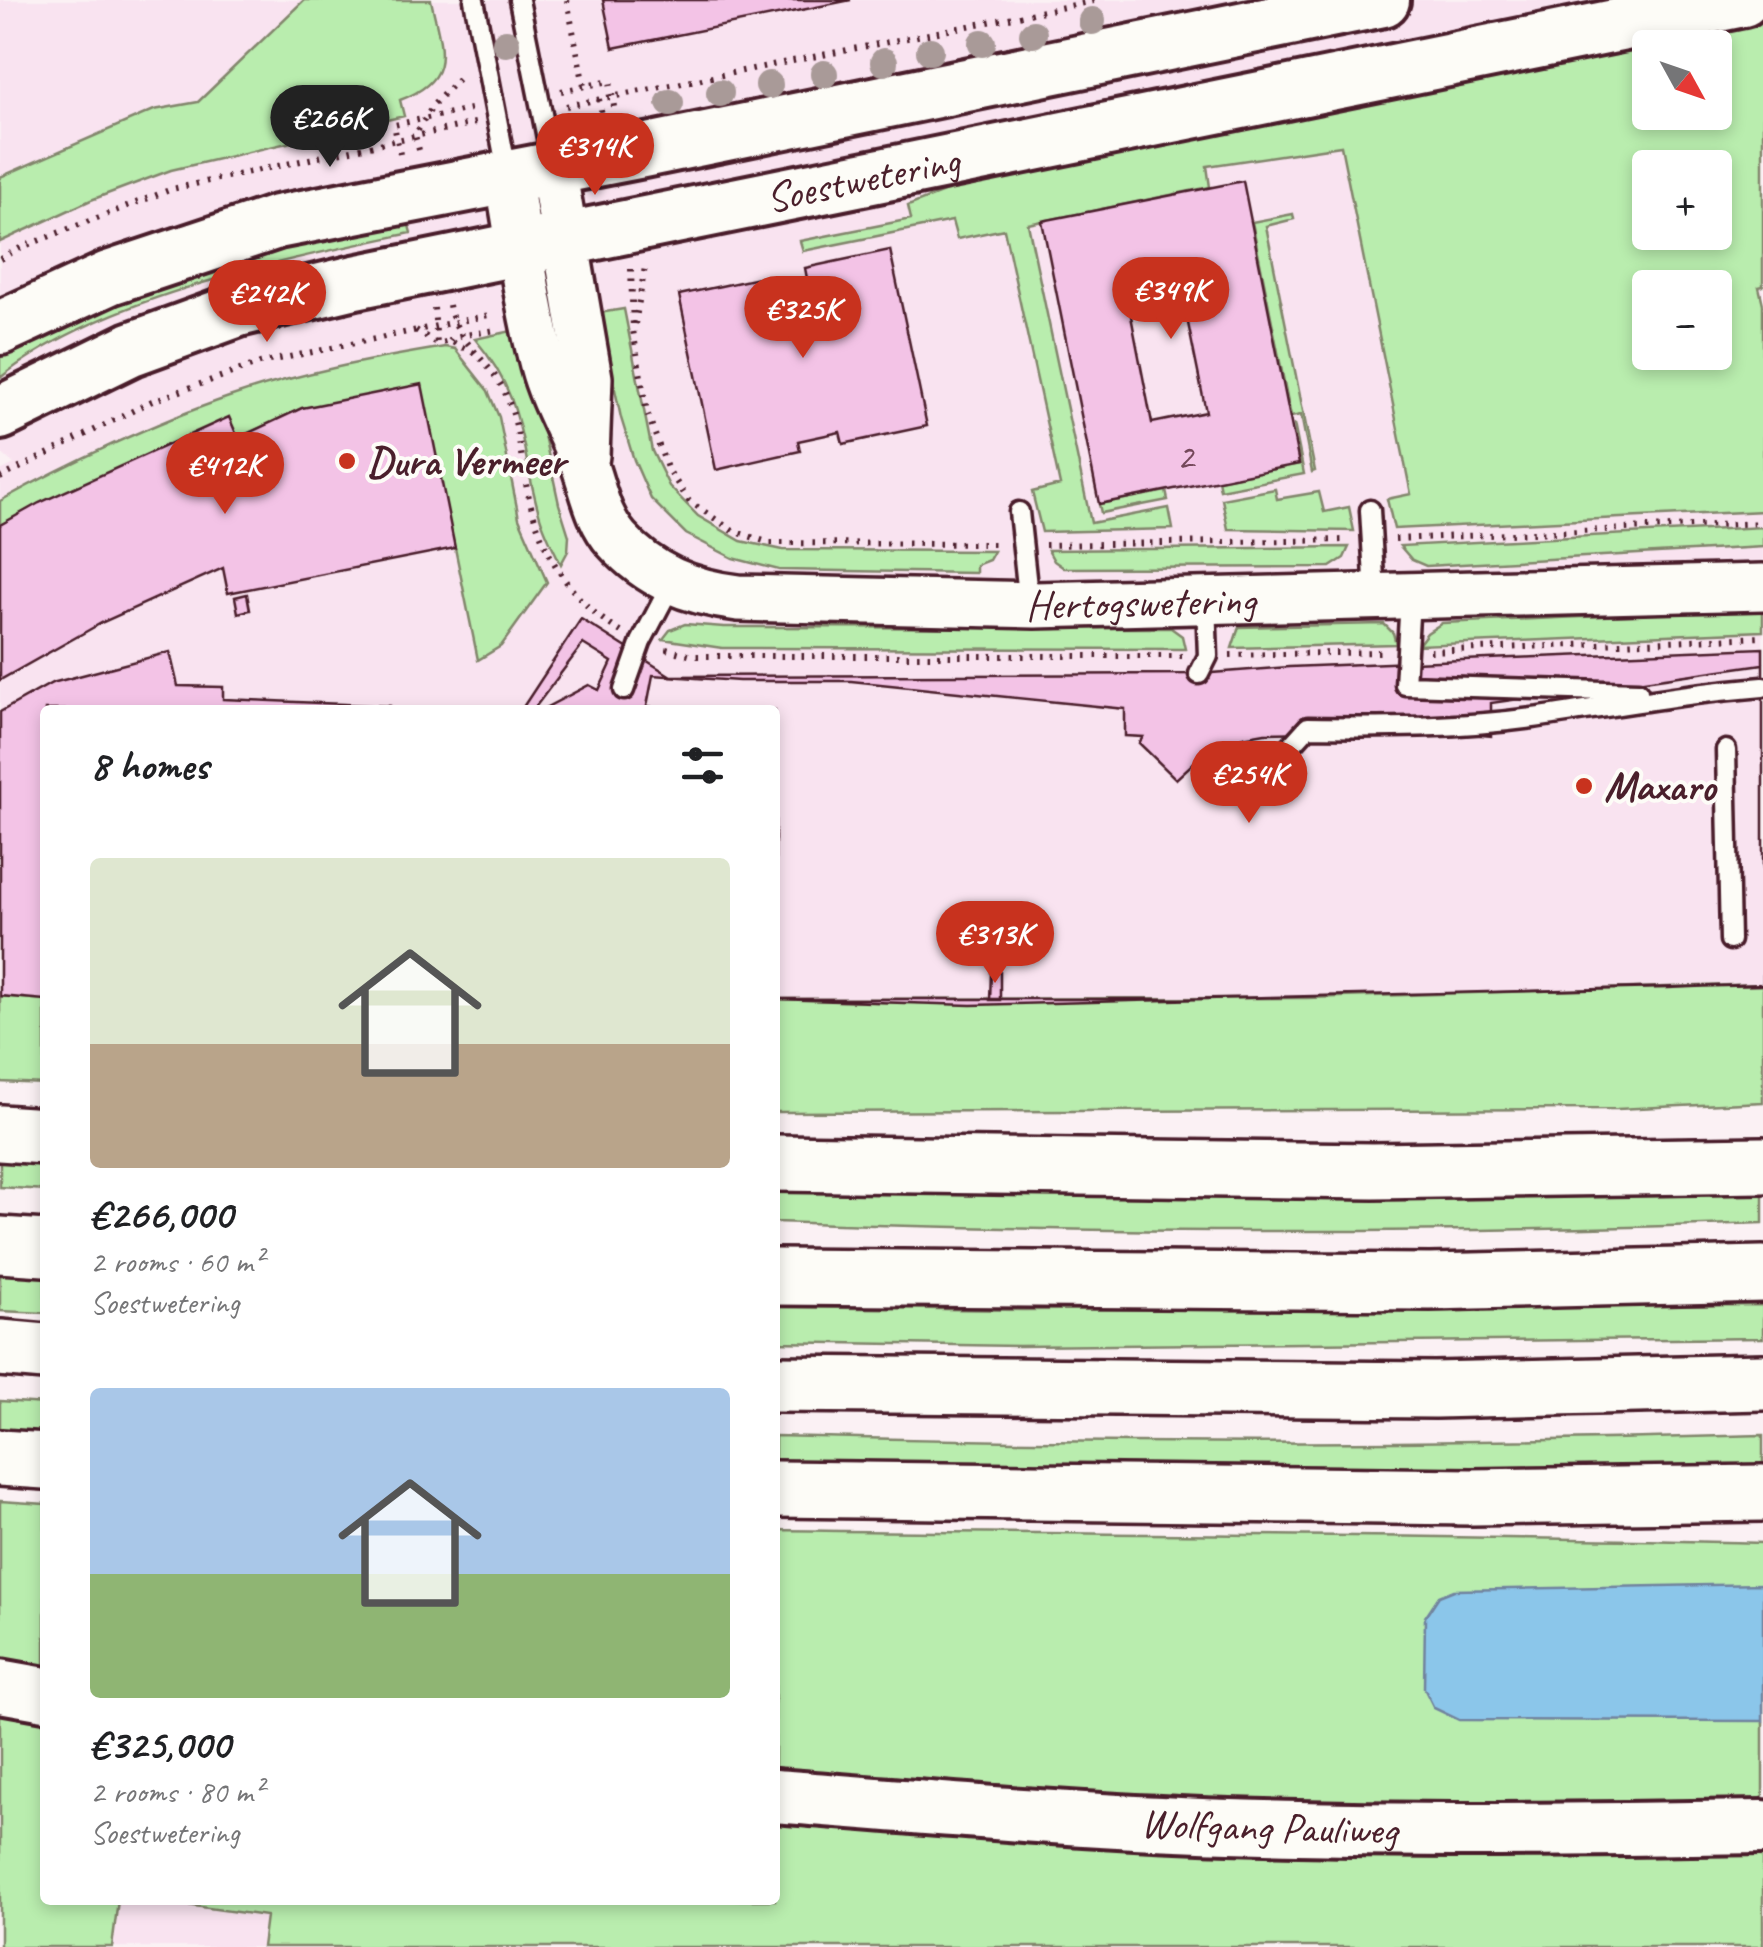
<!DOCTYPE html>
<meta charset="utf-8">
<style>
:root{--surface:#fff;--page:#f2f2f2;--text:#202124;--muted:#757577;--accent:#c8321e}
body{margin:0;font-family:Caveat,sans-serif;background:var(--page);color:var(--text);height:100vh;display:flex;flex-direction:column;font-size:38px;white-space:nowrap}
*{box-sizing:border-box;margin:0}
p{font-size:32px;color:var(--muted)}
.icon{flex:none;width:55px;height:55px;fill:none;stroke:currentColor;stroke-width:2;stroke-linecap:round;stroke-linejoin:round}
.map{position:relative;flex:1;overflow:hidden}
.drawer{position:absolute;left:40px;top:705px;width:740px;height:1200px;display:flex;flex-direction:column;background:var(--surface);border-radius:10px;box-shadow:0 5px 15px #0003}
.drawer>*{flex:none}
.needle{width:65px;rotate:130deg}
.controls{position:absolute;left:1632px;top:30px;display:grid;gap:20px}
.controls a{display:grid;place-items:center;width:100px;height:100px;border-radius:10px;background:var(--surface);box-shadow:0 5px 15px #0003;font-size:50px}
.price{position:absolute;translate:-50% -85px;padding:0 22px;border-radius:35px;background:var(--accent);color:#fff;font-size:32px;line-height:65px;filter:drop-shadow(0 2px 5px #0008)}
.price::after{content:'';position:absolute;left:50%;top:60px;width:30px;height:22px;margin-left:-15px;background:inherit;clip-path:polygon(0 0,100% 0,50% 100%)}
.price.current{background:#222;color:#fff}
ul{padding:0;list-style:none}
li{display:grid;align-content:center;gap:20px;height:530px;padding:0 50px}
li span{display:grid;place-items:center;height:310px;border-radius:10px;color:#555}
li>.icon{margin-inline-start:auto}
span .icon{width:180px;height:180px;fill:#fffc;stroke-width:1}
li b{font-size:42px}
h2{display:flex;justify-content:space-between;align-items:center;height:120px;padding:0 50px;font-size:42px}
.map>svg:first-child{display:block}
.built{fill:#f9e3f0;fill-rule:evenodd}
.green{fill:#b9edae;stroke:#82866c;stroke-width:2.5;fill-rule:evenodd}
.water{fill:#8bc6ea;stroke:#71839e;stroke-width:2.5}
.building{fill:#f3c3e6;stroke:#4a1f2b;stroke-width:2.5;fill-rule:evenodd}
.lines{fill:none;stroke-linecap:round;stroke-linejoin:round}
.service-casing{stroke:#4a1f2b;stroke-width:25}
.tertiary-casing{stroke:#4a1f2b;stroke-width:52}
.secondary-casing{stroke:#4a1f2b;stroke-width:60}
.motorway-casing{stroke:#4a1f2b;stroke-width:62}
.path{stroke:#4a1f2b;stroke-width:6;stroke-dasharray:2.5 8;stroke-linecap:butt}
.service{stroke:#fdfcf7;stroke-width:18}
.tertiary{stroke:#fdfcf7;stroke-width:45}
.secondary{stroke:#fdfcf7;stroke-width:52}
.motorway{stroke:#fdfcf7;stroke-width:55}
.tree{fill:#a99a98}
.poi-dot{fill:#c8321e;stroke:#fdfcf7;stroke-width:4}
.labels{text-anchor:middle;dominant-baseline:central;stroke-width:8;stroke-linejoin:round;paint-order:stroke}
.number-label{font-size:38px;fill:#74485a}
.street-label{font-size:42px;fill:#4a1f2b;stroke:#fdfcf7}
.poi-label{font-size:42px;font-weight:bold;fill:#4a1f2b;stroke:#fdfcf7;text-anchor:start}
</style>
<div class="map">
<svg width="1763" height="1947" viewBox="0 0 1763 1947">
<rect width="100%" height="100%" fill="#fbf1f4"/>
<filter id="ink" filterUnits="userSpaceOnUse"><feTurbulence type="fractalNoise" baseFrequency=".01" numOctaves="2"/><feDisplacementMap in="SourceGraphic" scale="20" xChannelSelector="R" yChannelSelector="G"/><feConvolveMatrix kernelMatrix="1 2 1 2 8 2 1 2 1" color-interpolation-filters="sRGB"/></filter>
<g filter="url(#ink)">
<path class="built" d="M0,0H1763V1072L775,1075V710H45V1060L0,1059V471L14,464L0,452ZM1650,48H1715V112H1650ZM1650,168H1715V232H1650ZM1650,288H1715V352H1650Z
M118,1900H151L267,1916L262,1947H112Z"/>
<path class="green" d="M304,0H431C441,48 457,79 400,100L404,116L171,170L91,200L0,242V177L154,110L198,102Z
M1763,18V286L1759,287L1763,304V511L1394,529L1387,499L1411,494L1341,146L1207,166L1210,187L1028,224L1091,523L1169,508L1173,529L1042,532L1032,492L1060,485L1004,229L957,239L952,221L803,251L800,241L911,219L908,206L999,170ZM1650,48H1715V112H1650ZM1650,168H1715V232H1650ZM1650,288H1715V352H1650Z
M1293,214L1294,219L1266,226L1315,471L1312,472L1301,415L1291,417L1252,222Z
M407,218L411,233C285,260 101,296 0,378V353L52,325L230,259Z
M624,309L652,451L669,486L698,516L741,541L783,550L994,551L989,560L976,565V573L779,570L733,558L686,534L651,499L634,460L621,418L599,313Z
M521,329L559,504L569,536L568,551L561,564C553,548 544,531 539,513C519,444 526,399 475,339Z
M445,347L455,349L488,391L499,417L519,518L547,582L501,646L478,660L455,548L302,408L238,438L0,525V501C68,463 156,422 229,397C299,373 372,359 445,347Z
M1294,424L1304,474L1220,490L1218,480L1300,464Z
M1275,489L1277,499L1319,492L1324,512L1349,507L1354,531L1228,529L1222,499Z
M1166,491L1168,500L1101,513L1099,504Z
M1763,527V547L1426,566L1412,560L1400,546Z
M1349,547L1344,558L1330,567L1064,568L1054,561L1048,550Z
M1763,609V631L1418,645L1427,633L1442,623Z
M685,624L724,627L1171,628L1182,636L1185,649L722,648L663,639L670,630Z
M1384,624L1393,633L1396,644L1232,648L1239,627Z
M1763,984V1102L1617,1109L775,1112V999L1306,998Z
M0,996L45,1000V1084L0,1082Z
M0,1151L45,1154V1190L0,1187Z
M1763,1185V1223C1434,1235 1104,1233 775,1222V1188C1104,1196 1434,1196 1763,1185Z
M0,1273L45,1276V1313L0,1311Z
M1763,1305V1338L1019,1346L775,1342V1307L1023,1310Z
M0,1401L45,1404V1440L0,1438Z
M1763,1435V1470L775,1471V1436C1104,1445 1434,1445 1763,1435Z
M0,1501L45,1504V1671L0,1663Z
M775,1530C1104,1535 1434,1534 1763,1543V1801L1381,1806L1060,1794L775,1772Z
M0,1711L45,1719V1900H118L112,1947H0Z
M775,1824L1056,1840L1763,1848V1947H262L266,1916L151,1900H775Z"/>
<path class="water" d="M1763,1584V1721L1459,1720L1434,1708L1424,1688L1425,1617L1439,1596L1454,1590Z"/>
<path class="building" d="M603,0H851L613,48Z
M1243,181L1299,464L1099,504L1042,221ZM1176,264L1206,412L1152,423L1123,275Z
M890,250L927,426L843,444L840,432L798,441L800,451L716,470L679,295L763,277L767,298L809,289L805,268Z
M422,384L455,548L228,593L223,568L103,622L0,680V525L39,503L229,417L238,438L302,408Z
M247,594L250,610L238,613L235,597Z
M581,619L671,676L1199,674L1289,667L1763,648V985L971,1005L775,999V710H521Z
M583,644L612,662L599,690L589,685L541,710H533Z
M170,652L178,686L223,687V699L390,706V710H45V1000L0,996V712L52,683Z
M1763,664V984L1668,988L1179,999H775V710H666L647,706L653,675L739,681H851L1125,709V736L1143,737L1139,743L1176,779L1201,756L1243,737L1265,733L1426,730L1491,736V703Z
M991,972H1000V1000H990Z"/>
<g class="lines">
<g class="service-casing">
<path id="service" d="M474,0L507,171
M519,0L552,163
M1370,510L1375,595
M1019,512L1029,605
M1410,599L1405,685L1638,692
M1199,674L1208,656L1206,602
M624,690L641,642L672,583
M1726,750L1730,940
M1279,759L1308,727C1382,728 1459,728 1533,718C1610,707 1685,693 1763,687"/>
</g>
<g class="tertiary-casing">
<g id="tertiary">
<path d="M553,169L589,378L586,456"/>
<path id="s1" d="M508,177C519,239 527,304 543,365C552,399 571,431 584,464C594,491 597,517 617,540C650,577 690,592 738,598L1035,605L1763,587"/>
</g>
</g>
<g class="secondary-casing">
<g id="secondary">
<path d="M0,328L109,278L277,222L643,151L1383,0"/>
<path id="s2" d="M0,413L131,349L238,310L355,282L1743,0"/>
<path d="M0,1686L45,1694"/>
<path id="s3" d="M775,1796C927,1808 1078,1821 1230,1826C1408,1832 1585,1830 1763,1827"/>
</g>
</g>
<g class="motorway-casing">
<path id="motorway" d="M0,1133L45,1136
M775,1163L1373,1171L1763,1165
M0,1245L45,1248
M775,1277L1430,1282L1763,1274
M0,1348L45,1352
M775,1384L1435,1390L1763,1382
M0,1458L45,1461
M775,1489L1472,1497L1763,1493"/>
</g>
<path class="path" d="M567,0L584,86
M561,91L610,81L615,113
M599,99L602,115
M566,106L1099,0
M419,150L415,135L434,104L462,75
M400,154L394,125L470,109
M0,259L22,247L172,189L475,123
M631,269L633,330L647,412L667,468L689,501L733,531L770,543L997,544
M449,305C455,341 492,362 506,395C518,422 520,451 525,479C537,543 564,597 621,632
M434,308L437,344
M635,324L645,267
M416,330L437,344L450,341L474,353
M450,341L453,337L496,330
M0,478L152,401L260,363L494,314
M1395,539L1763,523
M1045,545L1347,540
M666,649L692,656H1182
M1430,651L1763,637
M1230,655L1382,652"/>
<use href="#service" class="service"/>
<use href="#tertiary" class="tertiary"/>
<use href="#secondary" class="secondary"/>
<use href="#motorway" class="motorway"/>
</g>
<g class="tree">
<circle cx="1092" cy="21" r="14"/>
<circle cx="1033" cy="34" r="14"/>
<circle cx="506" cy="43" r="14"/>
<circle cx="982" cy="43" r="14"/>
<circle cx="930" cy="51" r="14"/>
<circle cx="884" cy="62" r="14"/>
<circle cx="824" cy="74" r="14"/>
<circle cx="769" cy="85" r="14"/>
<circle cx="720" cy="93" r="14"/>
<circle cx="670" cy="103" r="14"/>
</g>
</g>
<g class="poi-dot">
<circle cx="347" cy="461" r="10"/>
<circle cx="1584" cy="786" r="10"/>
</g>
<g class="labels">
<g class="number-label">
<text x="1185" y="456">2</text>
</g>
<g class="street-label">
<text stroke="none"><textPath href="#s2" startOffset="898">Soestwetering</textPath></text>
<text stroke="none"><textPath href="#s1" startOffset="922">Hertogswetering</textPath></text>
<text stroke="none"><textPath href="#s3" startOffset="495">Wolfgang Pauliweg</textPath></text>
</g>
<g class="poi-label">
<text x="367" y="461">Dura Vermeer</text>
<text x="1604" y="786">Maxaro</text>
</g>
</g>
</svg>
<div class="controls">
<a><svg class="needle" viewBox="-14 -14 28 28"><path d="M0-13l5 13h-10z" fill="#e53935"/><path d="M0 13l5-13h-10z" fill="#757577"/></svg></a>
<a>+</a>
<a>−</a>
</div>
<b class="price current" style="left:330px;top:170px">€266K</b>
<b class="price" style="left:595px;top:198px">€314K</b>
<b class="price" style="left:1171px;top:342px">€349K</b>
<b class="price" style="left:267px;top:345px">€242K</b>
<b class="price" style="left:803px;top:361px">€325K</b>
<b class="price" style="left:225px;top:517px">€412K</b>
<b class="price" style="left:1249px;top:826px">€254K</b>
<b class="price" style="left:995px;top:986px">€313K</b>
<section class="drawer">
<h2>8 homes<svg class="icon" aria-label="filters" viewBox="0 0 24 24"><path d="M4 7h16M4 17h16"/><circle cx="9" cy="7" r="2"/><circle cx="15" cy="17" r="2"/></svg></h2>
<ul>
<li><span style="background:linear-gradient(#dfe7d0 60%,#b9a48a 0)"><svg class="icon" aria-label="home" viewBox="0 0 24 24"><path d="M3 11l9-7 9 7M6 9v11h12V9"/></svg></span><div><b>€266,000</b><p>2 rooms · 60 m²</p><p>Soestwetering</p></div></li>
<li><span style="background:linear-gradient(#a9c7e8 60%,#8fb573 0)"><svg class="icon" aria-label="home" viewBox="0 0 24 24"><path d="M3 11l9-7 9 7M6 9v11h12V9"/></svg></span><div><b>€325,000</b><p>2 rooms · 80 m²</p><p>Soestwetering</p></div></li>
</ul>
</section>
</div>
